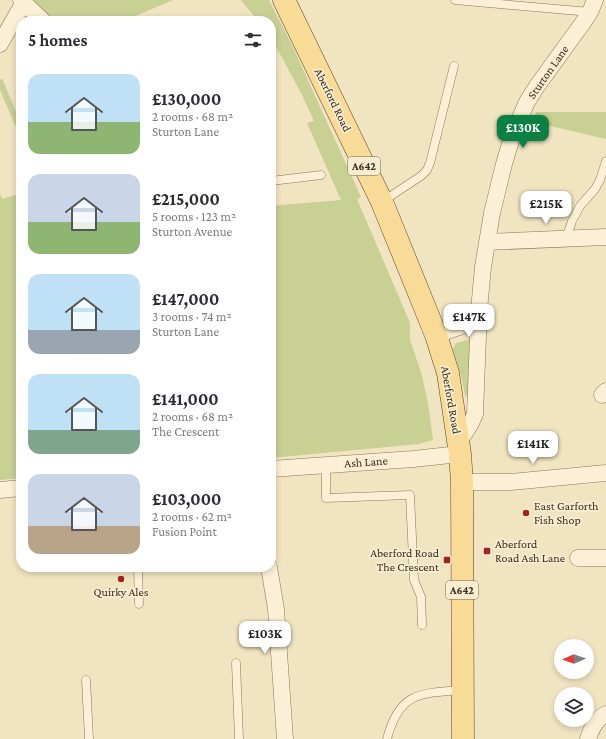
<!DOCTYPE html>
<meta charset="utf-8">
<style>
:root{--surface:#fff;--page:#f2f2f3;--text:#2b2b33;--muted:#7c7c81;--accent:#0b8043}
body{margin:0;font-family:"Crimson Pro",serif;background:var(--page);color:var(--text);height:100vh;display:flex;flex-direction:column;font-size:15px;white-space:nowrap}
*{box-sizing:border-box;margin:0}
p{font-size:13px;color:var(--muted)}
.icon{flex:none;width:22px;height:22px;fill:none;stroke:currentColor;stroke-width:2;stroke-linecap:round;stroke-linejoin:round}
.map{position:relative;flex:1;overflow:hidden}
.details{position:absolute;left:16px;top:16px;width:260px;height:556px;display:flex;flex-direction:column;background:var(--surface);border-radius:16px;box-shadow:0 2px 6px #0003}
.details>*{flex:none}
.needle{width:26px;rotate:268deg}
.controls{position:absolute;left:554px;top:639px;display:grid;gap:8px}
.controls a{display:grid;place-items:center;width:40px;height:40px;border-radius:50%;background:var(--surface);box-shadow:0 2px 6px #0003;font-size:20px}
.price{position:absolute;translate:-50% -34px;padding:0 9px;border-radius:8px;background:#fff;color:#222;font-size:13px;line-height:26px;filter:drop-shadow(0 1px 2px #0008)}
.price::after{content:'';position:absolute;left:50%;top:24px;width:12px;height:9px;margin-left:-6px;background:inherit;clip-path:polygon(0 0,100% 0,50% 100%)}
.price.on{background:var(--accent);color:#fff}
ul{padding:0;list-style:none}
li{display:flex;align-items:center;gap:12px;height:100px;padding:0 12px}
li span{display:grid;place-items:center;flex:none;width:112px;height:80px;border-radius:12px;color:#555}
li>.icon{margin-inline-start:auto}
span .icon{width:48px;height:48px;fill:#fffc;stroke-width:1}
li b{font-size:17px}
h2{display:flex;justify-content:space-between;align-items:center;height:48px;padding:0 12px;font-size:17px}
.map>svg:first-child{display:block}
.green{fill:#c8d094}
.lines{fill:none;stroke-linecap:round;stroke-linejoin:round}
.service-casing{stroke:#8c7457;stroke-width:9}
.minor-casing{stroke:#8c7457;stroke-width:17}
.primary-casing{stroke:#5a422c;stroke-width:23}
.service{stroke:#fbf0d5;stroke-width:8}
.minor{stroke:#fbf0d5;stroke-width:16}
.primary{stroke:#f7db96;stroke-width:22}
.poi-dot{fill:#a02322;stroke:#f8edd1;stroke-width:1.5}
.labels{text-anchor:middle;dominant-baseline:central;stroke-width:3.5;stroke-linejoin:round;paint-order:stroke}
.shield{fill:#f8edd1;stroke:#746652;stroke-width:1}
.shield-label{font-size:11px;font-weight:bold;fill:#3b2c1c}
.street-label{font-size:12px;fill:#3b2c1c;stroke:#f8edd1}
.poi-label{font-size:12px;fill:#3b2c1c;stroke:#f8edd1;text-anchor:start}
</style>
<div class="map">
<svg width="606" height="739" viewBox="0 0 606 739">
<rect width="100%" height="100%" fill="#f1e4c1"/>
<path class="green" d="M31,0H173L124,21H53Z
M241,0H269L292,45L361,197L357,199L410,323V340L421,372L428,403L433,440L419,444L271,458V206L341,200L307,123L314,121L301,93L271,37V21H258Z
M2,78L21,123V139L0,90V80Z
M536,112H606V139L533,122Z
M21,193V478L0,480V194L2,199Z
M468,340H470L469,397L465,396L462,380L453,349L456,343Z"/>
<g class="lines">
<g class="service-casing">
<path id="service" d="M455,0L590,12
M271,181L321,175
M383,201L421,176L427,170L430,163L454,66
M566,239L572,221L580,206L595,189L600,180L606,161
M326,465V498L410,495L414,580L421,597L422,625
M138,567L139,604
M236,663L239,739
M86,680L89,739
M387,739C399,692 420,693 463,690"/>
</g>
<g class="minor-casing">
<path id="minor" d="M21,0L43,21
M0,44L24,2
M487,242L606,237
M436,335L462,326L472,320L479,310
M602,395L606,391
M459,442L470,425L475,414L479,310L483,267L492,213L504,164L513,134L527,102L537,86L582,24L590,12L595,0
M271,469L413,459L460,454
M462,482H511L606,473
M0,490L21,488
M578,558H606
M269,567L276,609L285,739
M588,739C591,729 596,719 606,714"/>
</g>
<g class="primary-casing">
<path id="primary" d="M284,0L382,202L436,335L448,373L460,454L462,482L463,739"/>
</g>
<use href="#service" class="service"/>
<use href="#minor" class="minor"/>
<use href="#primary" class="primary"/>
</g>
<g class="poi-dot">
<circle cx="526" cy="513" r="4"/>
<rect x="483" y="547" width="8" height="8" rx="2"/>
<rect x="443" y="556" width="8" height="8" rx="2"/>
<circle cx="121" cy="579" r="4"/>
</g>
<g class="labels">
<g class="shield">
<rect x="348" y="157" width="32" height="18" rx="3"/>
<rect x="446" y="581" width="32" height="18" rx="3"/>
</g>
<g class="shield-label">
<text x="364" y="166">A642</text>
<text x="462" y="590">A642</text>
</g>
<g class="street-label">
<text transform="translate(548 72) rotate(-55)">Sturton Lane</text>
<text transform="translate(333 100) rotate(64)">Aberford Road</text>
<text transform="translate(451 400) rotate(80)">Aberford Road</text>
<text transform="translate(366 462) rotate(-4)">Ash Lane</text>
</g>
<g class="poi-label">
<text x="534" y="506">East Garforth<tspan x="534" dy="14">Fish Shop</tspan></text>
<text x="495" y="544">Aberford<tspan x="495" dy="14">Road Ash Lane</tspan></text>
<text x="439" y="553" text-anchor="end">Aberford Road<tspan x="439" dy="14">The Crescent</tspan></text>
<text x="121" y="592" text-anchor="middle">Quirky Ales</text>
</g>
</g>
</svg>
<div class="controls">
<a><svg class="needle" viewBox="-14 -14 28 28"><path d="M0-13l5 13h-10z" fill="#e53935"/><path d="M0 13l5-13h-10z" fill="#7c7c81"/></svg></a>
<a><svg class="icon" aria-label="layers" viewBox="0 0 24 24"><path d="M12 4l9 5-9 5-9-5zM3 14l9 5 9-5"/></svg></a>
</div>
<b class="price on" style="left:523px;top:149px">£130K</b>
<b class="price" style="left:546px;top:225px">£215K</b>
<b class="price" style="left:469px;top:338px">£147K</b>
<b class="price" style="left:533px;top:465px">£141K</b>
<b class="price" style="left:265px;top:655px">£103K</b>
<section class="details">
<h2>5 homes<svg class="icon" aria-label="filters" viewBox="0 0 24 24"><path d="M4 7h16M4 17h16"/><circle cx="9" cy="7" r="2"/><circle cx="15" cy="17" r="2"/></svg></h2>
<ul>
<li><span style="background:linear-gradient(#bfe0f5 60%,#8fb573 0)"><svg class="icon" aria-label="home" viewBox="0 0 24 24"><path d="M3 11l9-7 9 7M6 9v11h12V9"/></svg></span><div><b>£130,000</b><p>2 rooms · 68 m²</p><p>Sturton Lane</p></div></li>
<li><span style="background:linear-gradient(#c9d6e8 60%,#8fb573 0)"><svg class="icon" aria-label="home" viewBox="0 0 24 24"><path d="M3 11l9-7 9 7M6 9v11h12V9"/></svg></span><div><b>£215,000</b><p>5 rooms · 123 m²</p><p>Sturton Avenue</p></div></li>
<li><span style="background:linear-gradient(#bfe0f5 70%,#9aa5b1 0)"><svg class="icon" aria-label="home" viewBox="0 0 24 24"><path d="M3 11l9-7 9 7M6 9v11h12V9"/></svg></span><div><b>£147,000</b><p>3 rooms · 74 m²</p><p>Sturton Lane</p></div></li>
<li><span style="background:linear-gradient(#bfe0f5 70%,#7fa58c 0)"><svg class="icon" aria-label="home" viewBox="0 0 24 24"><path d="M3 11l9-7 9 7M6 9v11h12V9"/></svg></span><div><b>£141,000</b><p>2 rooms · 68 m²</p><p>The Crescent</p></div></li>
<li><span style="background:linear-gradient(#c9d6e8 65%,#b9a48a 0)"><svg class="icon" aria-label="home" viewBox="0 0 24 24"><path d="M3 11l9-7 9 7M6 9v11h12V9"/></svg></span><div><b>£103,000</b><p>2 rooms · 62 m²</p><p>Fusion Point</p></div></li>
</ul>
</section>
</div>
